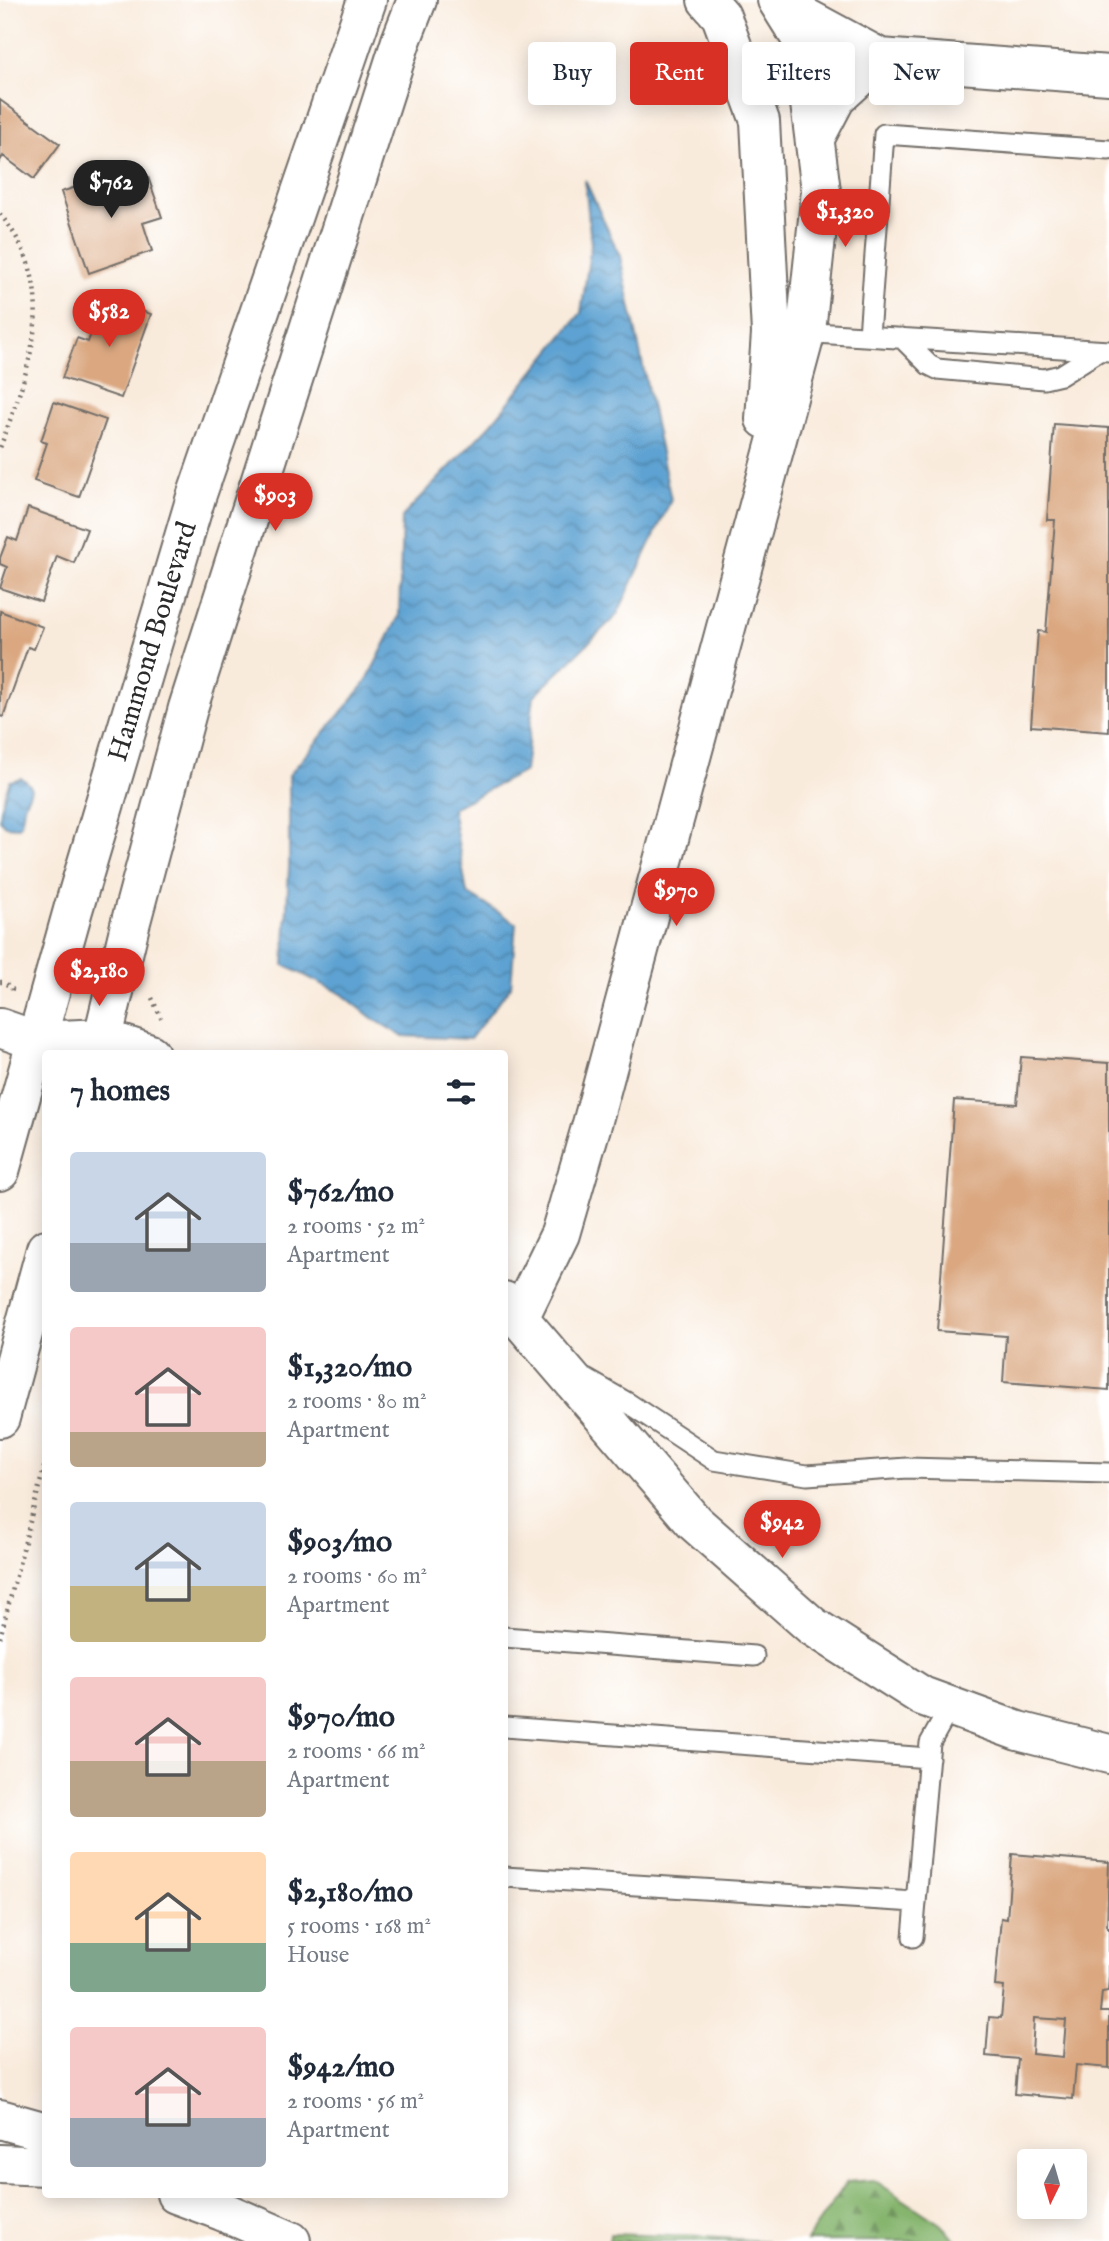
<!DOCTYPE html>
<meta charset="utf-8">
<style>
:root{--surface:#fff;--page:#f6f6f7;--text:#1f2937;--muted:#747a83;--accent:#d93025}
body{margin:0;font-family:"IM FELL English",serif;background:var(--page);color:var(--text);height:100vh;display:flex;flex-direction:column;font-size:26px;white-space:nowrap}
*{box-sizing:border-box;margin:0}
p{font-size:23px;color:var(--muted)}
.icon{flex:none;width:38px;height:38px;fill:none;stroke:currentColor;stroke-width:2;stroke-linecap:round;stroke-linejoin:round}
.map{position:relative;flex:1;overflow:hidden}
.sheet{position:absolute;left:42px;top:1050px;width:466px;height:1148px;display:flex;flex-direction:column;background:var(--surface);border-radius:7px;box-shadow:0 4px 18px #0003}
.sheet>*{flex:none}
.top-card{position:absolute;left:528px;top:42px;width:474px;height:63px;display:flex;gap:14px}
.needle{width:46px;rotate:185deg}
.tools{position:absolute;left:1017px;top:2149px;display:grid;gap:14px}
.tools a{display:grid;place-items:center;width:70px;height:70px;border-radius:7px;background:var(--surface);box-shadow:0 4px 18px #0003;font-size:35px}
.price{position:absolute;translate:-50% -60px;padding:0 16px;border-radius:24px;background:var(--accent);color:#fff;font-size:23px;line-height:46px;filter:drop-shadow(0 2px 4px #0008)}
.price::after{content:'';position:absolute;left:50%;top:42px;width:21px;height:16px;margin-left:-10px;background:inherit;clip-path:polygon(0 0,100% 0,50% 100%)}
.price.on{background:#222;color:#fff}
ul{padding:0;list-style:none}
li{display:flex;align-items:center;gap:21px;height:175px;padding:0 28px}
li span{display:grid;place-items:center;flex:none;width:196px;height:140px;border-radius:7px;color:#555}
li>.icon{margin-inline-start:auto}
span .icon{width:84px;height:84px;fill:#fffc;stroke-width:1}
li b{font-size:30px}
h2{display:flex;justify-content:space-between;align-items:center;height:84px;padding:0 28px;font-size:30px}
.chip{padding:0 24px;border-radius:7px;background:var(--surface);box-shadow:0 4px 18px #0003;font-size:24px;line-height:63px}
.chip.on{background:var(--accent);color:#fff}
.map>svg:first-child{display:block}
.forest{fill:url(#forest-firs);stroke:#58704c;stroke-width:2}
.water{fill:url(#water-waves);stroke:#44667e;stroke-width:2}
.building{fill:#daa780;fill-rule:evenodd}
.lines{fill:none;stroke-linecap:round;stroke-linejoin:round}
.lane-casing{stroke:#736e69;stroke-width:23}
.street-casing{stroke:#736e69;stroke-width:42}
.secondary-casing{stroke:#736e69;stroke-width:42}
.highway-casing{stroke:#736e69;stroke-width:42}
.path{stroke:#736e69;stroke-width:4.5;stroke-dasharray:2 5;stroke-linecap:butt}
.lane{stroke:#fff;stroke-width:19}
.street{stroke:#fff;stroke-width:38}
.secondary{stroke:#fff;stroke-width:38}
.highway{stroke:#fff;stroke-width:38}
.labels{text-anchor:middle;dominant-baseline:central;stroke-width:5;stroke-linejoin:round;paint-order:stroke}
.street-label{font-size:28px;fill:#2b2b2b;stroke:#fff}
</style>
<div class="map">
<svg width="1109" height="2241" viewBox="0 0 1109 2241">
<defs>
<pattern id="forest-firs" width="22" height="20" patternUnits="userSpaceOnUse" patternTransform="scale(1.75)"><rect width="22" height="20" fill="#86b56e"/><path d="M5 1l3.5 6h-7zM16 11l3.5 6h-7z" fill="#6e935b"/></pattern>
<pattern id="water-waves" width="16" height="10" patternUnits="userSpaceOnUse" patternTransform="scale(1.75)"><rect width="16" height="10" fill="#5da2d2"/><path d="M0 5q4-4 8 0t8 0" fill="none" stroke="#4d84ab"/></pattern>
</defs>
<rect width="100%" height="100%" fill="#fff"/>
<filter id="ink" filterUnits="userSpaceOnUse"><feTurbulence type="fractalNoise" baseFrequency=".0143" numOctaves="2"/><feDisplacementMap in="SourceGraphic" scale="14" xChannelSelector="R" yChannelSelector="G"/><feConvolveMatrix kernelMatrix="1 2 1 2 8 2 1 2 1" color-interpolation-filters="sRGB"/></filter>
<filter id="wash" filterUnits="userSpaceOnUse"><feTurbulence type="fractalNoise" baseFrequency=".00686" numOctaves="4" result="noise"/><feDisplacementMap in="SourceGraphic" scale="28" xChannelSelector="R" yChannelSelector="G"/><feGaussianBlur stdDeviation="1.57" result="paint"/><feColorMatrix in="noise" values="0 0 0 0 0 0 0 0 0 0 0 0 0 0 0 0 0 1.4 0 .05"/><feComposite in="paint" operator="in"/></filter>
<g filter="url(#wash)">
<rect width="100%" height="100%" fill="#f9ebdc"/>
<path class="forest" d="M874,2180L940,2224L957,2241H806L847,2182Z
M610,2234L705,2237L768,2241H609Z"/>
<path class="water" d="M585,180L620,256L671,500L617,615L534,696L525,771L452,808L467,893L516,923L511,986L470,1039L402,1036L372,1018L342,994L284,965L289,867V775L365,684L399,616L402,517L492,423L581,313L591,244Z
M21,778C37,787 30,791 25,803C22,812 24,819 19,827L6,826L0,820C0,808 5,793 10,781Z"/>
<g id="blocks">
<path class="building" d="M0,100L60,144L34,179L3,156L0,161Z
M107,177L111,189L148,177L162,217L143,223L152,251L89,273L61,192Z
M104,298L151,314L121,398L62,378L77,338L88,342Z
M54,402L106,420L79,497L34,481L47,443L41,441Z
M1054,424L1109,428V732L1031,726L1038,631L1046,632L1055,520H1047Z
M28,508L87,529L74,563L57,556L41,602L0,588L7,567L0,564V558L8,537L17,541Z
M0,611L43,627L34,649L28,647L3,717L0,716Z
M1021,1057L1109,1063V1390L1003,1382L1006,1336L937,1331L954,1100L1017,1104Z
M1012,1854L1109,1862L1107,1928H1109V1976L1108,1991L1102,1992L1100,2012H1109V2068L1076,2065L1073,2099L1015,2094L1018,2059L986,2056L989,2017L1001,2018L1004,1987L995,1986L1001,1918L1007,1919ZM1034,2018L1066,2020L1063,2057L1032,2054Z"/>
</g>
</g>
<g filter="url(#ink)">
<use href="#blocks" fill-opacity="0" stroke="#736e69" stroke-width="2"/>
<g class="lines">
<g class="lane-casing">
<path id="lane" d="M799,332L1109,351
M869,335L884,134L1109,150
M902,338L929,365L937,369L1044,379L1061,375L1099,351
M586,1379L628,1403L714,1460L807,1475L907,1468L1109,1473
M504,1637L754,1656
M504,1727L929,1758
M504,1877L916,1902
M913,1937L930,1743L950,1707"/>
</g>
<g class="street-casing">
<path id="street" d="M707,0L721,16L760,121L771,333L765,419
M782,5L880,58L1109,75
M815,138L836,98L880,58
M0,1028L37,1041L103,1038L150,1054
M504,1301L694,1522L812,1626L922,1696L1018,1731L1109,1754
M519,1318L560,1234L592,1124L806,331L821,191L802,40L777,0"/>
</g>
<g class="secondary-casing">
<g id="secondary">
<path d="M99,1054L130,925L188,708L401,41L417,0"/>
<path id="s1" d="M0,1171L73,910L196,497L367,0"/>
<path d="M0,1418L46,1249"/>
</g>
</g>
<g class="highway-casing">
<path id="highway" d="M0,2119L46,2132
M0,2164L46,2166
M176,2194L222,2211L291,2241"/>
</g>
<path class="path" d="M0,214C63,290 29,367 0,448
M0,982H4L12,989L11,992
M152,998L161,1018
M0,1638L46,1460"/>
<use href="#lane" class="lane"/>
<use href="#street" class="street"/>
<use href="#secondary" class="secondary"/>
<use href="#highway" class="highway"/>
</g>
</g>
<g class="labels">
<g class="street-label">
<text stroke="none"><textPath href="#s1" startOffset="551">Hammond Boulevard</textPath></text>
</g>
</g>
</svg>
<div class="tools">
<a><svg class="needle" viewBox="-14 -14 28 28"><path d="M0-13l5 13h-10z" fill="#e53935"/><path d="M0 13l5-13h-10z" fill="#747a83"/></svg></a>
</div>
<b class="price on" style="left:111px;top:220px">$762</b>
<b class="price" style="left:845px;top:249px">$1,320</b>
<b class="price" style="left:109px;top:349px">$582</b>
<b class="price" style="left:275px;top:533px">$903</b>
<b class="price" style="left:676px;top:928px">$970</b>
<b class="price" style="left:99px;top:1008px">$2,180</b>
<b class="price" style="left:782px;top:1560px">$942</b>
<div class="top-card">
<a class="chip">Buy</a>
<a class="chip on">Rent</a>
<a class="chip">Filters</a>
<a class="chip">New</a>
</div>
<section class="sheet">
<h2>7 homes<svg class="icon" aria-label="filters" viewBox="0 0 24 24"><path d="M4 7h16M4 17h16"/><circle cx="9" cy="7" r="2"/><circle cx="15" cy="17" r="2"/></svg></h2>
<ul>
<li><span style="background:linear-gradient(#c9d6e8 65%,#9aa5b1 0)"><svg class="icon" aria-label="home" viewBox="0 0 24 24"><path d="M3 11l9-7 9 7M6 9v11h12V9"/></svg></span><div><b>$762/mo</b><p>2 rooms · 52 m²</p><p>Apartment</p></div></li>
<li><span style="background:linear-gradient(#f6c9c9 75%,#b9a48a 0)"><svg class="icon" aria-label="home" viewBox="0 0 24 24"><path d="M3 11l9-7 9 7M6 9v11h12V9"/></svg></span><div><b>$1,320/mo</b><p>2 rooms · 80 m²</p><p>Apartment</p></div></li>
<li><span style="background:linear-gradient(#c9d6e8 60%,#c2b280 0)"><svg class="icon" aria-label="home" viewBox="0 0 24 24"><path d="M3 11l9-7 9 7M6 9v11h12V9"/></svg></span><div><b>$903/mo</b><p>2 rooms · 60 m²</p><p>Apartment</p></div></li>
<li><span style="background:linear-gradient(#f6c9c9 60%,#b9a48a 0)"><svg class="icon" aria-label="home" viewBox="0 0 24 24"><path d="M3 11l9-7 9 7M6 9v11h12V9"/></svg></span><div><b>$970/mo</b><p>2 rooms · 66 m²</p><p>Apartment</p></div></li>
<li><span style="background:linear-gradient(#ffd9b3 65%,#7fa58c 0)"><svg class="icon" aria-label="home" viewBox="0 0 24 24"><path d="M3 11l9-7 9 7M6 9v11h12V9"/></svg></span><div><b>$2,180/mo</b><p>5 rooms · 168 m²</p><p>House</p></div></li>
<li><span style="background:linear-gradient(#f6c9c9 65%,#9aa5b1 0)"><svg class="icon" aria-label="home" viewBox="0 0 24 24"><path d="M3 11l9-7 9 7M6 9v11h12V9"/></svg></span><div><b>$942/mo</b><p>2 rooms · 56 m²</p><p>Apartment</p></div></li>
</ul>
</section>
</div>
